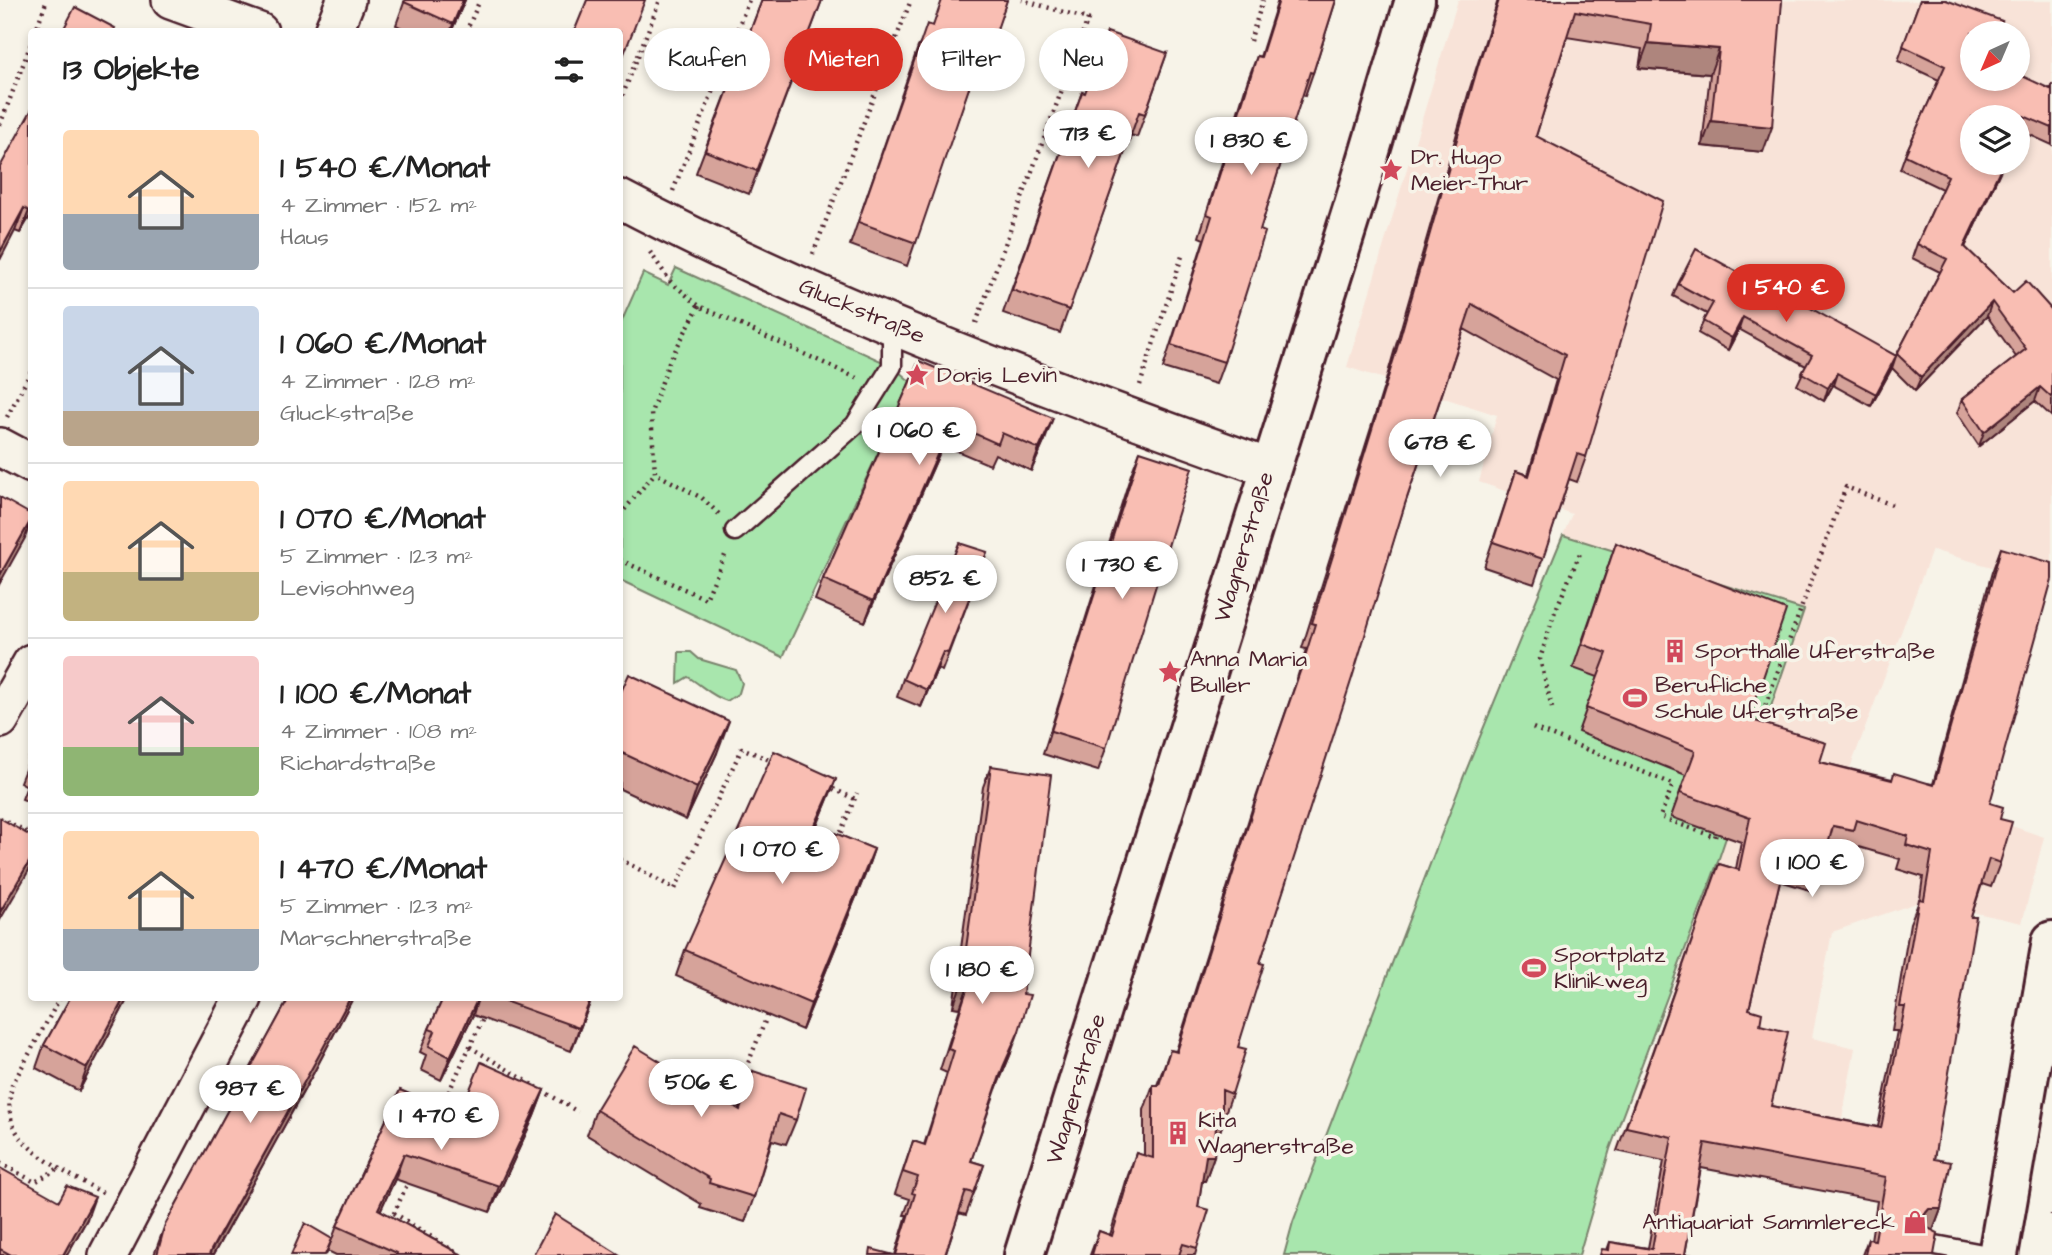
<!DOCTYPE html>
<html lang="de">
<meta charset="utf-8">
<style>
:root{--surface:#fff;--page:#f2f2f2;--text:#222;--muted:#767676;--line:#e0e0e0;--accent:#d93025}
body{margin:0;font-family:"Architects Daughter",sans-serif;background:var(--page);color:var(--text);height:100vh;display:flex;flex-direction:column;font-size:26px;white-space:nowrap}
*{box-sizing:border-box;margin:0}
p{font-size:23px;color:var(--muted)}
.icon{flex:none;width:38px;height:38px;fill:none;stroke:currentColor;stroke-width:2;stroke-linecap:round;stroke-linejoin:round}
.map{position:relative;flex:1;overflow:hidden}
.panel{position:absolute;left:28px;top:28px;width:595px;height:973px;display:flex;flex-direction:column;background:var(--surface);border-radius:7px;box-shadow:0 4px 10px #0003}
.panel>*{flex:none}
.banner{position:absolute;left:644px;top:28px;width:665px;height:63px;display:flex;gap:14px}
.needle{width:46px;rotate:224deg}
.tools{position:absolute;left:1960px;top:21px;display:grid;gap:14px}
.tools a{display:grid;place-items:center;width:70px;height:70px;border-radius:50%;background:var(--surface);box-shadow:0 4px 10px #0003;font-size:35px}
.price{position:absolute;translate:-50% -60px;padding:0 16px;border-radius:24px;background:#fff;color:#222;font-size:23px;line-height:46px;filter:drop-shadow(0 2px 4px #0008)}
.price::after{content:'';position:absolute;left:50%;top:42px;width:21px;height:16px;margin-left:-10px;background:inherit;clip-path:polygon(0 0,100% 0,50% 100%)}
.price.on{background:var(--accent);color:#fff}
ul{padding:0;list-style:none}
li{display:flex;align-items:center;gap:21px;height:175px;padding:0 35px}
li+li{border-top:2px solid var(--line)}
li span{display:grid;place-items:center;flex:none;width:196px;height:140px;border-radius:7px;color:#555}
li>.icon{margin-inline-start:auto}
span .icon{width:84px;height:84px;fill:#fffc;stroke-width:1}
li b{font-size:30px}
h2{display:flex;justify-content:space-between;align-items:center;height:84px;padding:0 35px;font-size:30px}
.chip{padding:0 24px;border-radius:32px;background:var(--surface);box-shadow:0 4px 10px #0003;font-size:24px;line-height:63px}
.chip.on{background:var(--accent);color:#fff}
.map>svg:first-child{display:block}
.built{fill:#f8e3d8;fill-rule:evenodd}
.green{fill:#a8e6ad;stroke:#79826c;stroke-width:2}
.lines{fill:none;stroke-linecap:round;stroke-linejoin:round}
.lane-casing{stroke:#4a1f2b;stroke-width:23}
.street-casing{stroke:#4a1f2b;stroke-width:42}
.secondary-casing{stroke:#4a1f2b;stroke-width:44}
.path{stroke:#4a1f2b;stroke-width:4.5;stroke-dasharray:2 5;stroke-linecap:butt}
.lane{stroke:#f7f3e8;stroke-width:18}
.street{stroke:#f7f3e8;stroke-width:37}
.secondary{stroke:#f7f3e8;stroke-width:38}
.wall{fill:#d6a39a;stroke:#4a1f2b;stroke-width:2;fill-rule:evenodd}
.shaded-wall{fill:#ae857d;stroke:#4a1f2b;stroke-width:2}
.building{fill:#f9beb3;stroke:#4a1f2b;stroke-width:2;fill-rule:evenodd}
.labels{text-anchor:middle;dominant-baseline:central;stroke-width:7;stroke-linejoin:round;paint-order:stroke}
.poi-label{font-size:23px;fill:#4a1f2b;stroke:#f7f3e8;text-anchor:start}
.street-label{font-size:23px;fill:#4a1f2b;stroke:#f7f3e8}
</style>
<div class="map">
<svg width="2052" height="1255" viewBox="0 0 2052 1255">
<rect width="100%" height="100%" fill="#f7f3e8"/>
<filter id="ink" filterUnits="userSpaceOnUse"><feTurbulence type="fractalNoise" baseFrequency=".0143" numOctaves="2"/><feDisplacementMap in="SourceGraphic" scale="14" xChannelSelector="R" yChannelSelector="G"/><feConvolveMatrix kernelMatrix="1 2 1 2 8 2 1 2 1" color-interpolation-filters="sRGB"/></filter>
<g filter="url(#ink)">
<path class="built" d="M1458,0L2052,1V584L1932,550L1849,771L2044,837L2022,923L1922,901L1832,932L1812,1038L1855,1048L1841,1124H1730L1718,1171L1615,1151L1759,746L1803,610L1563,535L1572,514L1479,482L1497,415L1347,367ZM1972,33H2018V79H1972ZM1972,117H2018V163H1972Z"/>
<path class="green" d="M676,268L892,366L911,382L783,657L620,580V325L643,273L668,285Z
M1563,535L1804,610L1716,867L1610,1149L1579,1255H1284L1293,1222L1463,778Z
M679,652H691L699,659L736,670L742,683L739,693L727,701C711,696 703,686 688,677L678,683Z"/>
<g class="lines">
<g class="lane-casing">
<path id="lane" d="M735,531L855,425L892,366V327
M1925,1243L1988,1255"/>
</g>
<g class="street-casing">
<path id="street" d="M171,0L259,32
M333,32L346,0
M620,199C827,308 1049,389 1269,468
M0,447L32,464
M0,719L32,663
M108,1255L243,998"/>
</g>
<g class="secondary-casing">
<path id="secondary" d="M1024,1255L1353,208L1415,0
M1998,1255L2052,941"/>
</g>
<path class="path" d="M35,32L47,0
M466,32L480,0
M1250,41L1263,0
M620,102L660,0
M0,125L32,41
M673,191L749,0
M650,252L670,281L699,306L859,379
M813,254L911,0
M699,306L669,362L651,413L655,473L702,498L719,514
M976,323L1088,19L1022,0
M1140,385L1183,253
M7,417L32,370
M620,515L655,473
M620,560L706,599L726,553
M1552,708L1540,659L1554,614L1581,551
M1758,725L1846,487L1892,505
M1533,728L1673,784L1660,817L1715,837L1718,828
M827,786L855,799
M0,818L32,834
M838,839L857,793
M620,859L675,889L742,748L774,762
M60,998L12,1085C10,1096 8,1106 11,1118C17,1151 75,1177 103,1193
M470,1047L578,1112
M730,1108L770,1009
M440,1111L485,1014
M0,1163L35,1182L59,1168
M394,1213L460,1255
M2052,1214V1215
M391,1220L409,1180"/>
<use href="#lane" class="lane"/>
<use href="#street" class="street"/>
<use href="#secondary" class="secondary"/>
</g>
<path class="wall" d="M405,0H465L451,32H410L396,25Z
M762,0H822L749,194L696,173Z
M1007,0L982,69L976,67L907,266L850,245L918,47L932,26Z
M1278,0H1336L1313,73L1305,96L1302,95L1260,230L1224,362L1216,384L1163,368L1204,239L1199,237L1248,79L1257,56L1260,57Z
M1498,0H1782L1763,152L1702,146L1710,74L1639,68L1642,49L1567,37L1536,136L1586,457L1577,482L1569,479L1534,584L1484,567L1516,471L1528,475L1556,380L1464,329L1405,504L1260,963L1238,1047L1232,1094L1223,1119L1222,1118V1126L1215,1144L1214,1156L1205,1181H1202L1198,1207L1197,1248L1195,1255H1090L1099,1231L1110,1235L1127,1178L1136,1153L1144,1156V1110L1153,1085H1157L1170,1050L1176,1051L1252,809L1294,688L1306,649L1302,648L1386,380L1469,91Z
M1920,0L2002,21L1998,33H1972V79L2050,89L2052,84V145L2019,130L1972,163H2004L1965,247L2013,293L2052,310V417L2035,401L1979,446L1957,413L1962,399L2016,357L1987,316L1915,391L1892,368L1871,406L1833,385L1824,401L1797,385L1806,366L1739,329L1728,350L1698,333L1707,314L1673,296L1678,284L1794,303L1896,356L1940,272L1912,258L1917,244L1942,189L1900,169L1905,155L1939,80L1898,61Z
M1167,53L1137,137L1131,135L1060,333L1003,313L1082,92L1085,93Z
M32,109V213L20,233L15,231Z
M919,361L1045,440L1031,471L995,454L990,465L943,445L865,622L815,600L823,579Z
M1140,451L1106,748L1098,771L1043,754L1131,474Z
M1616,543L1749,719L1820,762L1892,779L1933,784L1992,572L2001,548L1990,803L2000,819V863L1991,887L1982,884L1971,917L1934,1159L1941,1209L1933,1231L1934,1255H1862L1868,1239L1871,1240L1877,1201L1701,1168L1685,1254L1607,1250L1610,1242L1648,1248L1664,1161L1617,1151L1719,864L1736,869L1741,842L1671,817L1686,775L1578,732L1598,677L1573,668ZM1848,844L1900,859L1897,869L1923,877L1920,899L1910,923L1892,1031H1897L1878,1127L1771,1106L1760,1025L1749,1009L1780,881L1813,891L1822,867L1826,850L1844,854Z
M987,552L942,671L937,669L921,707L897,697L903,679Z
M620,694L717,753L686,820L620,789Z
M32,752V803L22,799L27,786L20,782Z
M991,766L1011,1053L998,1084L971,1161L984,1165L966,1215L959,1213L945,1255H895L907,1215H904L910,1199L895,1194L913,1141L924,1145L947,1073L940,1070L960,1008L953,1007L983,787Z
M836,779L817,826L874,849L865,875L802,1030L676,976L685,950Z
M70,998H128L79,1091L36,1068L44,1045Z
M289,998H353L314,1072L213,1255H154L165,1225Z
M443,998H592L571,1051L473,1015L441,1080L421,1070L426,1055L420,1052L429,1029Z
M753,1071L796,1120L786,1144L772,1140L754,1197L745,1222L700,1208L701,1204L587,1135L596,1110L739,1109Z
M400,1090L459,1116L544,1090L534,1116L490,1212L395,1179L380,1211L462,1255H336L328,1251L326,1255L337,1226Z
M0,1168L87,1219L67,1255H0Z"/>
<path class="shaded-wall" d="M463,0H465L451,32H450Z
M1648,43L1719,49L1710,74L1639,68Z
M1711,121L1772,127L1763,152L1702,146Z
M2003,163H2004L1959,260L1964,246Z
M32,205V213L20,233L29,211Z
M24,208L15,231L0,260V252Z
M1992,302L1987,316L1915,391L1921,377Z
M1743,317L1739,329L1728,350L1732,338Z
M1896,356L1892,368L1871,406L1876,394Z
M1837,373L1833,385L1824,401L1828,388Z
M2040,387L2035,401L1979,446L1984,432Z
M1053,418L1045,440L1031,471L1039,449Z
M951,423L943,445L865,622L873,601Z
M32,518L25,538L0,583V575Z
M943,652L937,669L921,707L927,690Z
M729,721L717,753L686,820L697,788Z
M836,779L826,804L806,851L815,825Z
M874,849L865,875L802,1030L811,1004Z
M32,857V865L0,920V912Z
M961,985L968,986L960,1008L953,1007Z
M124,998H128L79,1091L87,1068Z
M350,998H353L314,1072L213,1255H209Z
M478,998L473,1015L441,1080L450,1057Z
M591,998H592L571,1051L579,1028Z
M1019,1031L1011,1053L996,1089L1003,1067Z
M544,1090L534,1116L490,1212L499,1186Z
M1216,1126H1222L1212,1151Z
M404,1154L395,1179L369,1235L378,1209Z
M1206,1156H1214L1205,1181H1197Z
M95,1197L87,1219L67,1255H63Z
M1929,1209H1941L1932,1233L1914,1240L1923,1216Z"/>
<path class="building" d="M405,0H463L453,24L404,2Z
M587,0H645L620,64V32H574Z
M762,0H822L757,171L705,151Z
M942,0H1007L991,47L984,44L916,243L858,222L927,24L933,26Z
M1279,0H1336L1313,73L1310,72L1291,131L1260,230L1265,232L1224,362L1171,345L1212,216L1207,214L1257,56L1261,57Z
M1499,0H1782L1772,127L1711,121L1719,49L1648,43L1651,24L1575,11L1536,136L1663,201L1586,457L1577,454L1543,559L1493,542L1516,471L1529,476L1565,355L1472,304L1405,504L1352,678L1260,963L1264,964L1238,1047L1246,1049L1232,1094L1222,1090V1126H1216L1214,1156H1206L1198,1207L1209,1210L1197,1248L1183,1244L1179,1255H1092L1099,1231L1112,1236L1136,1153L1153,1158V1085H1159L1170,1050L1177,1052L1261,784L1303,663L1315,624L1312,623L1395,355L1478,66Z
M1920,0H1946L2002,21L1997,33H1972V79H2018V74L2050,89L2052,84V128L2024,116L2018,130V117H1972V163H2003L1964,246L2013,293L2026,281L2052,310V398L2040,387L1984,432L1962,399L2026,349L1992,302L1921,377L1897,354L1947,259L1917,244L1948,176L1905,155L1945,66L1903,46Z
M75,7L115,28L113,32H62Z
M1107,32L1167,53L1145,114L1139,112L1069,310L1012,290L1082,92L1085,93Z
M32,109V205L29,211L24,208L0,252V167Z
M1696,249L1794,303L1796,300L1896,356L1876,394L1837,373L1828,388L1802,373L1812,355L1743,317L1732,338L1703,321L1713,303L1678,284Z
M919,361L1053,418L1039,449L1002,433L998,444L951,423L873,601L823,579Z
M1140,451L1192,468L1106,748L1051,731Z
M0,497L32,515V518L0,575Z
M959,543L987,552L948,653L943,652L927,690L903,679Z
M1616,543L1786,610L1749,719L1826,743L1820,762L1892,780L1894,773L1934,785L2001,548L2052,563V579L1990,803L2003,807L2000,819L2012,822L2000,863L1989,859L1971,917H1976L1934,1159L1951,1162L1941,1209H1929L1923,1216L1926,1227L1938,1233L1934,1255H1865L1868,1239L1875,1240L1886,1177L1705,1143L1685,1254L1693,1255H1600L1602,1249L1609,1250L1610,1242L1652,1249L1672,1137L1626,1127L1719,864L1739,870L1750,818L1680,793L1695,751L1586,708L1607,653L1582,644ZM1856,820L1908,836L1906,845L1932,853L1924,900L1919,899L1900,1007H1905L1881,1128L1771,1106L1788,1032L1760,1025L1762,1013L1749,1009L1786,856L1822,867L1833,826L1853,830Z
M629,674L729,721L697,788L620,752V694Z
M774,751L836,779L815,825L874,849L811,1004L685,950Z
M32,752V761L28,759Z
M991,766L1051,775L1023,994L1030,995L1019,1031L1003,1067L971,1161L984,1165L974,1193L966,1191L945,1255H896L915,1194L912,1193L918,1177L903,1172L913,1141L925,1145L954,1051L948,1049L968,986L961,985Z
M0,818L32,837V857L0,912Z
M70,998H124L87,1068L44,1045Z
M289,998H350L323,1048L211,1250L209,1255H157L165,1225Z
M443,998H478L450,1057L429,1046L435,1031L429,1029Z
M496,998H591L579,1028Z
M635,1046L740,1110L753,1071L806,1088L796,1120L779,1114L754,1197L709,1183L710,1179L596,1110Z
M481,1062L544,1090L499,1186L404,1154L378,1209L462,1255H396L397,1253L337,1226L400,1090L459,1116Z
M0,1168L59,1201L67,1186L95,1197L63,1255H11L0,1249Z
M555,1214L620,1255H533Z
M305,1223L332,1239L325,1255H291Z
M871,1249L894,1255H870Z"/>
</g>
<defs>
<g id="sight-bare" transform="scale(1.89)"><path d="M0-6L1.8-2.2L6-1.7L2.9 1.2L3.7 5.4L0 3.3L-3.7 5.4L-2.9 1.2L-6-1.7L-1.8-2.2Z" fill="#d1495b" stroke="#f7f3e8" stroke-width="2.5" paint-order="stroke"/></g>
<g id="building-bare" transform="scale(1.89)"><path d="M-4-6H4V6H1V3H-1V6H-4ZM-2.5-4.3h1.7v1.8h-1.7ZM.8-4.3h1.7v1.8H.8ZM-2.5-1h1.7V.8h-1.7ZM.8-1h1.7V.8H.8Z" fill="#d1495b" stroke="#f7f3e8" stroke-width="2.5" paint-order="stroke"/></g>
<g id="stadium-bare" transform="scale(1.89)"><path d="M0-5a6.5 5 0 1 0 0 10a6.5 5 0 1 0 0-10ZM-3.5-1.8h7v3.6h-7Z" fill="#d1495b" stroke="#f7f3e8" stroke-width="2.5" paint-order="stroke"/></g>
<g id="shop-bare" transform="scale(1.89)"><path d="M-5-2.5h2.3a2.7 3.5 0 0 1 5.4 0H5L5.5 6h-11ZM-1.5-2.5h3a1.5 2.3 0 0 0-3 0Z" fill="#d1495b" stroke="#f7f3e8" stroke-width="2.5" paint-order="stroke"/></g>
</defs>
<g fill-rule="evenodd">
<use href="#sight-bare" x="1391" y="170"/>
<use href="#sight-bare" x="917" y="375"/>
<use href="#building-bare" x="1675" y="651"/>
<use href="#sight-bare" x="1170" y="672"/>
<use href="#stadium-bare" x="1635" y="698"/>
<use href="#stadium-bare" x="1534" y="968"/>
<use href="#building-bare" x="1178" y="1133"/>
<use href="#shop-bare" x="1915" y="1222"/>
</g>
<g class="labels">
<g class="poi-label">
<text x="1411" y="157">Dr. Hugo<tspan x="1411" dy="26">Meier-Thur</tspan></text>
<text x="937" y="375">Doris Levin</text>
<text x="1695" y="651">Sporthalle Uferstraße</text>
<text x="1190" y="659">Anna Maria<tspan x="1190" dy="26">Buller</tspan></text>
<text x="1655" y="685">Berufliche<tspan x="1655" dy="26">Schule Uferstraße</tspan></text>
<text x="1554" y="955">Sportplatz<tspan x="1554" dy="26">Klinikweg</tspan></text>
<text x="1198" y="1120">Kita<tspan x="1198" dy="26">Wagnerstraße</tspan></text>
<text x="1895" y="1222" text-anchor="end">Antiquariat Sammlereck</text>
</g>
<g class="street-label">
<text transform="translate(862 311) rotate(23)">Gluckstraße</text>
<text transform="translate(1244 547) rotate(-73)">Wagnerstraße</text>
<text transform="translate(1076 1089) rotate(-73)">Wagnerstraße</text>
</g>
</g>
</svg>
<div class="tools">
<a><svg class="needle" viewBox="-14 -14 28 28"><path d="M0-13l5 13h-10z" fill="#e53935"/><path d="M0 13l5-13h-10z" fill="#767676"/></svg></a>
<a><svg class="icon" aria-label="layers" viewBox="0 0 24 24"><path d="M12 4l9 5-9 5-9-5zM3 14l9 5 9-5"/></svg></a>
</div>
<b class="price" style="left:1088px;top:170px">713 €</b>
<b class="price" style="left:1251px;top:177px">1 830 €</b>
<b class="price on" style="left:1786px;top:324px">1 540 €</b>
<b class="price" style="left:919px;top:467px">1 060 €</b>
<b class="price" style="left:1440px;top:479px">678 €</b>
<b class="price" style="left:1122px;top:601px">1 730 €</b>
<b class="price" style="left:945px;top:615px">852 €</b>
<b class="price" style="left:782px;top:886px">1 070 €</b>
<b class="price" style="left:1812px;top:899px">1 100 €</b>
<b class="price" style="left:982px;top:1006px">1 180 €</b>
<b class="price" style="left:701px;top:1119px">506 €</b>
<b class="price" style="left:250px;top:1125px">987 €</b>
<b class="price" style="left:441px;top:1152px">1 470 €</b>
<div class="banner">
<a class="chip">Kaufen</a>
<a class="chip on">Mieten</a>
<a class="chip">Filter</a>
<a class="chip">Neu</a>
</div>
<section class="panel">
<h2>13 Objekte<svg class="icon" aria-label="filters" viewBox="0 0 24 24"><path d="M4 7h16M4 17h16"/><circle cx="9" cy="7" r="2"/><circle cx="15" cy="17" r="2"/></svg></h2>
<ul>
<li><span style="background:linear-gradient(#ffd9b3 60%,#9aa5b1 0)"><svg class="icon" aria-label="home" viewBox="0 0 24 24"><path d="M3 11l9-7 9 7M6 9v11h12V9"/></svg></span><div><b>1 540 €/Monat</b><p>4 Zimmer · 152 m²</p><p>Haus</p></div></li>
<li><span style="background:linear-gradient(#c9d6e8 75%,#b9a48a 0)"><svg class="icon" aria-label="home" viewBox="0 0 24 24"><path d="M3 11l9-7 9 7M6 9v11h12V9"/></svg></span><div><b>1 060 €/Monat</b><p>4 Zimmer · 128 m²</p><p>Gluckstraße</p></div></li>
<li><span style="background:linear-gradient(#ffd9b3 65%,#c2b280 0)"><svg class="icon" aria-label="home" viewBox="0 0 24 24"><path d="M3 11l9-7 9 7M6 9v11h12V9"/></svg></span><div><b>1 070 €/Monat</b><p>5 Zimmer · 123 m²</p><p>Levisohnweg</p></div></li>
<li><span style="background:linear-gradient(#f6c9c9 65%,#8fb573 0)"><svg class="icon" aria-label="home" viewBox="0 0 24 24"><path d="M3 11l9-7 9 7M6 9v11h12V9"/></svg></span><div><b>1 100 €/Monat</b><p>4 Zimmer · 108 m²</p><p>Richardstraße</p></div></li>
<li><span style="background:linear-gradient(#ffd9b3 70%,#9aa5b1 0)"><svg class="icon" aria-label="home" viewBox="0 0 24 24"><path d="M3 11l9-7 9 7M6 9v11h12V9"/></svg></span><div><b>1 470 €/Monat</b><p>5 Zimmer · 123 m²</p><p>Marschnerstraße</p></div></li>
</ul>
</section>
</div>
